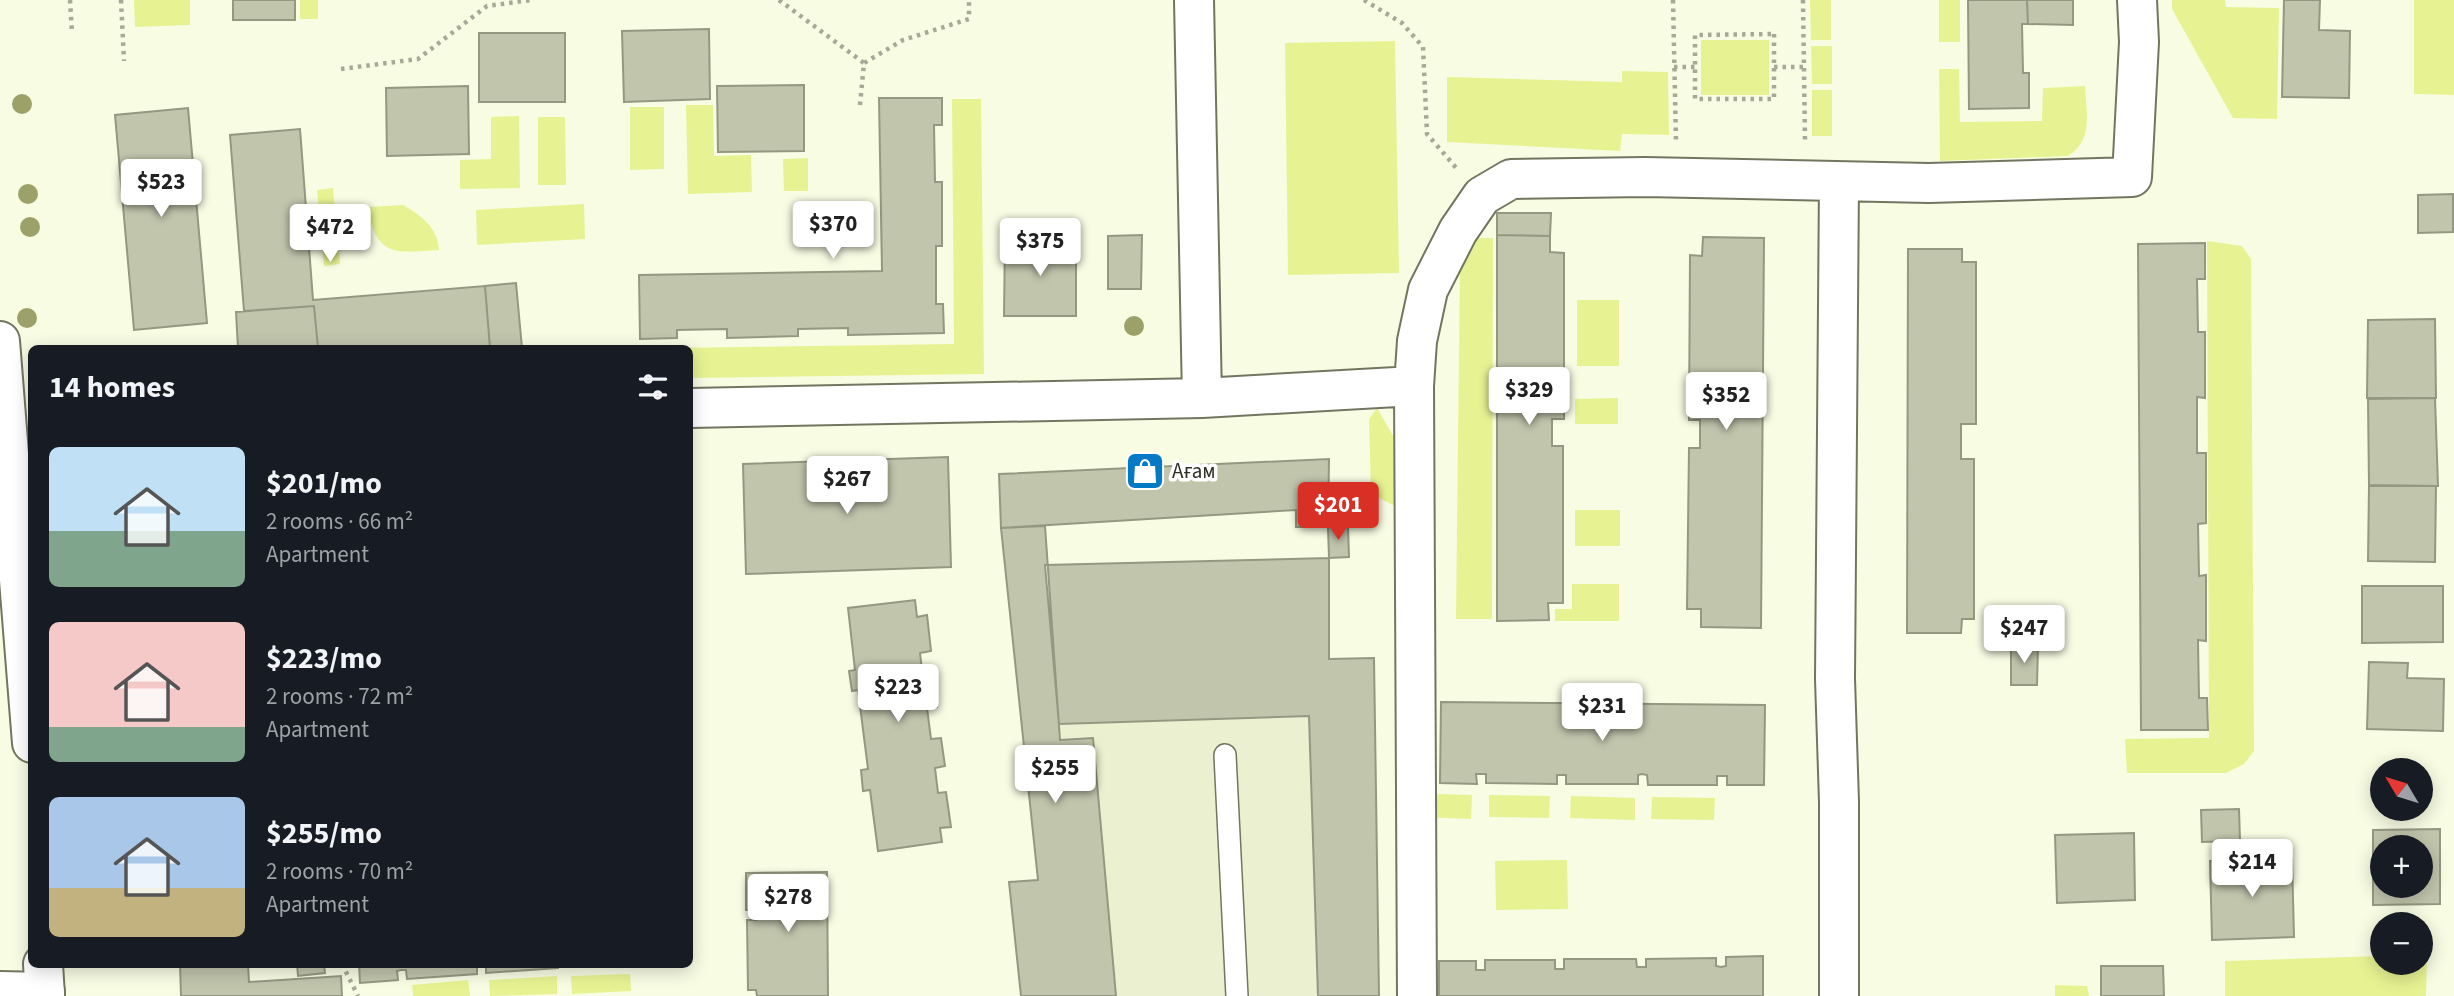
<!DOCTYPE html>
<meta charset="utf-8">
<style>
:root{--surface:#171b24;--page:#20242c;--text:#f1f3f6;--muted:#9ea1a6;--accent:#d93025}
body{margin:0;font-family:"Source Sans 3",sans-serif;background:var(--page);color:var(--text);height:100vh;display:flex;flex-direction:column;font-size:26px;white-space:nowrap}
*{box-sizing:border-box;margin:0}
p{font-size:23px;color:var(--muted)}
.icon{flex:none;width:38px;height:38px;fill:none;stroke:currentColor;stroke-width:2;stroke-linecap:round;stroke-linejoin:round}
.map{position:relative;flex:1;overflow:hidden}
.side{position:absolute;left:28px;top:345px;width:665px;height:623px;display:flex;flex-direction:column;background:var(--surface);border-radius:10px;box-shadow:0 4px 18px #0003}
.side>*{flex:none}
.needle{width:46px;rotate:308deg}
.buttons{position:absolute;left:2370px;top:758px;display:grid;gap:14px}
.buttons a{display:grid;place-items:center;width:63px;height:63px;border-radius:50%;background:var(--surface);box-shadow:0 4px 18px #0003;font-size:35px}
.price{position:absolute;translate:-50% -60px;padding:0 16px;border-radius:7px;background:#fff;color:#222;font-size:23px;line-height:46px;filter:drop-shadow(0 2px 4px #0008)}
.price::after{content:'';position:absolute;left:50%;top:42px;width:21px;height:16px;margin-left:-10px;background:inherit;clip-path:polygon(0 0,100% 0,50% 100%)}
.price.current{background:var(--accent);color:#fff}
ul{padding:0;list-style:none}
li{display:flex;align-items:center;gap:21px;height:175px;padding:0 21px}
li span{display:grid;place-items:center;flex:none;width:196px;height:140px;border-radius:10px;color:#555}
li>.icon{margin-inline-start:auto}
span .icon{width:84px;height:84px;fill:#fffc;stroke-width:1}
li b{font-size:30px}
h2{display:flex;justify-content:space-between;align-items:center;height:84px;padding:0 21px;font-size:30px}
.map>svg:first-child{display:block}
.built{fill:#ebf0d0}
.green{fill:#e7f392}
.building{fill:#c1c5ac;stroke:#949881;stroke-width:2;fill-rule:evenodd}
.lines{fill:none;stroke-linecap:round;stroke-linejoin:round}
.lane-casing{stroke:#727660;stroke-width:24}
.street-casing{stroke:#727660;stroke-width:42}
.secondary-casing{stroke:#727660;stroke-width:42}
.path{stroke:#a6a997;stroke-width:4.5;stroke-dasharray:3.5 5;stroke-linecap:butt}
.lane{stroke:#fff;stroke-width:21}
.street{stroke:#fff;stroke-width:38}
.secondary{stroke:#fff;stroke-width:38}
.tree{fill:#9ca169}
.labels{text-anchor:middle;dominant-baseline:central;stroke-width:7;stroke-linejoin:round;paint-order:stroke}
.poi-label{font-size:21px;fill:#2e3026;stroke:#fff;text-anchor:start}
</style>
<div class="map">
<svg width="2454" height="996" viewBox="0 0 2454 996">
<rect width="100%" height="100%" fill="#f8fce3"/>
<path class="built" d="M1353,677L1358,996H1074L1043,683Z"/>
<path class="green" d="M134,0H190V25L135,27Z
M300,0H318V19H300Z
M1810,0H1831V40H1811Z
M1939,0H1960V42H1939Z
M2172,0H2225L2226,7L2279,8L2277,119L2233,118L2172,9Z
M2414,0H2454V95L2414,94Z
M1701,40H1769V95H1701Z
M1395,41L1399,273L1288,275L1285,43Z
M1811,46H1832V84H1812Z
M1939,69H1959L1960,122L2042,121L2043,88L2085,86C2086,113 2094,140 2068,156L1940,161Z
M1622,71L1668,72L1669,135L1622,134L1620,151L1447,142V77L1622,82Z
M1812,90H1832V136H1812Z
M952,99H981L984,374L690,378V348H667L954,344Z
M686,105H713L714,156L751,155L752,192L688,194Z
M630,107H664V169L630,170Z
M519,116L520,188L460,189V160L491,159V117Z
M538,117H565L566,185H538Z
M808,158V191H784L783,159Z
M333,188L340,264L324,266L317,190Z
M584,204L585,239L477,245L476,210Z
M403,205C421,215 438,228 439,250C393,253 377,257 367,207Z
M1475,238H1493L1492,619H1456L1460,262Z
M2207,241L2242,246L2251,259L2254,751L2244,764L2226,773H2127L2125,739L2209,738Z
M1577,300H1619V366H1577Z
M1618,398V424H1575V399Z
M1377,408L1399,446L1401,509L1371,494L1369,419Z
M1575,510H1620V546H1575Z
M1572,584H1619V621H1555V609H1572Z
M1432,794L1472,795L1471,819L1422,817Z
M1489,795L1550,796L1549,818L1489,817Z
M1571,796L1635,798V820L1570,818Z
M1652,797L1715,798L1714,820L1651,819Z
M1567,860L1568,909L1496,910L1495,861Z
M2420,955H2427L2426,996H2225V961L2382,956V962H2420Z
M630,974L631,991L572,994L571,976Z
M557,976V994L490,996L489,980Z
M468,980L470,996H413L412,985Z
M2055,985L2087,986L2089,996H2055Z"/>
<path class="building" d="M233,0H295V20H233Z
M1968,0H2027L2028,24H2022L2023,73H2029V108L1969,109Z
M2027,0H2073V25L2028,24Z
M2284,0H2320L2319,30L2350,31L2349,98L2282,97Z
M709,29L710,99L624,102L622,31Z
M479,33H565V102H479Z
M804,85V151L718,152L717,86Z
M468,86L469,154L387,156L386,88Z
M879,98H942V125H934L935,182H942V246H936V304H943L944,333L848,335V328L798,329V336L727,338V329L677,330V338L640,339L639,275L882,271Z
M188,108L207,323L134,330L115,115Z
M300,129L313,300L485,286L490,348H318L314,306L244,311L230,135Z
M2453,194V232L2418,233V195Z
M1497,213H1551L1550,236L1497,235Z
M1142,235L1141,289H1108V236Z
M1497,235L1550,236V252L1564,253V419H1552V446H1563V603H1548L1549,620L1497,621Z
M1703,237L1764,238L1761,628L1701,627V609H1687L1689,448H1700V420H1689L1690,255L1702,256Z
M1005,240H1076V316H1004Z
M2205,243V279H2197L2198,332H2205V398L2197,397V453H2206V523L2198,524L2199,576L2206,575V641L2198,640L2199,698H2207L2208,730H2141L2138,244Z
M1908,249H1962V262H1976V424H1961V459H1974V619H1962L1961,633H1907Z
M516,283L522,348H490L485,286Z
M314,306L318,348H238L236,312Z
M2435,319L2436,398H2367L2368,320Z
M2435,398L2438,486L2369,485L2368,399Z
M948,457L951,567L746,574L743,464Z
M1329,459L1328,527H1296V510L1001,528L999,474Z
M2369,486H2436L2435,562L2368,561Z
M1045,526L1060,740L1093,738L1116,996H1021L1009,882L1038,880L1001,528Z
M1328,527H1348L1349,557L1329,558Z
M1329,558V659L1374,658L1379,996H1318L1309,716L1059,724L1045,565Z
M2362,586H2443V642L2362,643Z
M915,600L917,617L927,615L931,651L920,653L923,678L934,676L937,707L927,708L931,739L941,738L945,766L935,768L938,793L946,792L951,827L940,828L942,842L878,851L870,790L863,791L861,770L868,769L858,690L852,691L849,671L855,670L848,608Z
M2011,646H2038L2037,685H2011Z
M2369,662L2408,663L2407,678L2444,679L2443,731L2367,729Z
M1441,702L1765,705L1764,785H1727V776H1717V785H1648L1647,775L1642,774L1638,775V784H1566V775H1557V784L1486,783V774H1476L1477,784L1440,783Z
M2239,809L2240,841L2202,842L2201,810Z
M2440,829V904L2373,905V830ZM2382,847H2420V886H2382Z
M2134,833L2135,900L2057,903L2055,835Z
M2292,859L2294,937L2212,940L2210,861Z
M827,872L828,996H757L756,990H748L747,920H756V910H746V873Z
M1763,956V996H1439V961H1476V970H1485V960H1555V969H1564V959H1636L1637,967H1646V959L1716,958V966L1721,967L1726,966V957Z
M180,964H248L249,982L341,976L342,996H181Z
M297,964H324L325,973L298,976Z
M359,964H482L477,965V974L407,979L406,970H401L397,971L398,980L360,983Z
M486,964H558V968L486,973Z
M2101,966H2163L2164,996H2101Z"/>
<g class="lines">
<g class="lane-casing">
<path id="lane" d="M1225,755L1237,996"/>
</g>
<g class="street-casing">
<path id="street" d="M1194,0L1202,398
M1414,386L1417,996
M690,408L1202,398L1414,386L1417,341L1428,290L1458,231L1482,196L1511,179L1645,177L1929,183L2132,177L2139,42L2137,0
M0,991L45,992
M1839,996V802L1835,679L1839,182"/>
</g>
<g class="secondary-casing">
<path id="secondary" d="M0,341L32,743
M43,964L45,996"/>
</g>
<path class="path" d="M70,0L72,33
M121,0L124,61
M779,0L864,63
M1364,0L1402,23L1423,47L1427,134L1458,170
M1673,0L1676,142
M1803,0L1805,142
M1774,34V99H1695V35Z
M1674,67H1695
M1774,67H1805
M341,69L418,59L487,6L531,0
M860,105L864,63L903,40L969,19V0
M342,964L358,996"/>
<use href="#lane" class="lane"/>
<use href="#street" class="street"/>
<use href="#secondary" class="secondary"/>
</g>
<g class="tree">
<circle cx="22" cy="104" r="10"/>
<circle cx="28" cy="194" r="10"/>
<circle cx="30" cy="227" r="10"/>
<circle cx="27" cy="318" r="10"/>
<circle cx="1134" cy="326" r="10"/>
</g>
<defs>
<g id="shop-square" transform="scale(2.0125)"><rect x="-9" y="-9" width="18" height="18" rx="4" fill="#047ac4" stroke="#fff"/><path d="M-5-2.5h2.3a2.7 3.5 0 0 1 5.4 0H5L5.5 6h-11ZM-1.5-2.5h3a1.5 2.3 0 0 0-3 0Z" fill="#fff"/></g>
</defs>
<g fill-rule="evenodd">
<use href="#shop-square" x="1145" y="471"/>
</g>
<g class="labels">
<g class="poi-label">
<text x="1172" y="471">Ағам</text>
</g>
</g>
</svg>
<div class="buttons">
<a><svg class="needle" viewBox="-14 -14 28 28"><path d="M0-13l5 13h-10z" fill="#e53935"/><path d="M0 13l5-13h-10z" fill="#9ea1a6"/></svg></a>
<a>+</a>
<a>−</a>
</div>
<b class="price" style="left:161px;top:219px">$523</b>
<b class="price" style="left:833px;top:261px">$370</b>
<b class="price" style="left:330px;top:264px">$472</b>
<b class="price" style="left:1040px;top:278px">$375</b>
<b class="price" style="left:1529px;top:427px">$329</b>
<b class="price" style="left:1726px;top:432px">$352</b>
<b class="price" style="left:847px;top:516px">$267</b>
<b class="price current" style="left:1338px;top:542px">$201</b>
<b class="price" style="left:2024px;top:665px">$247</b>
<b class="price" style="left:898px;top:724px">$223</b>
<b class="price" style="left:1602px;top:743px">$231</b>
<b class="price" style="left:1055px;top:805px">$255</b>
<b class="price" style="left:2252px;top:899px">$214</b>
<b class="price" style="left:788px;top:934px">$278</b>
<section class="side">
<h2>14 homes<svg class="icon" aria-label="filters" viewBox="0 0 24 24"><path d="M4 7h16M4 17h16"/><circle cx="9" cy="7" r="2"/><circle cx="15" cy="17" r="2"/></svg></h2>
<ul>
<li><span style="background:linear-gradient(#bfe0f5 60%,#7fa58c 0)"><svg class="icon" aria-label="home" viewBox="0 0 24 24"><path d="M3 11l9-7 9 7M6 9v11h12V9"/></svg></span><div><b>$201/mo</b><p>2 rooms · 66 m²</p><p>Apartment</p></div></li>
<li><span style="background:linear-gradient(#f6c9c9 75%,#7fa58c 0)"><svg class="icon" aria-label="home" viewBox="0 0 24 24"><path d="M3 11l9-7 9 7M6 9v11h12V9"/></svg></span><div><b>$223/mo</b><p>2 rooms · 72 m²</p><p>Apartment</p></div></li>
<li><span style="background:linear-gradient(#a9c7e8 65%,#c2b280 0)"><svg class="icon" aria-label="home" viewBox="0 0 24 24"><path d="M3 11l9-7 9 7M6 9v11h12V9"/></svg></span><div><b>$255/mo</b><p>2 rooms · 70 m²</p><p>Apartment</p></div></li>
</ul>
</section>
</div>
